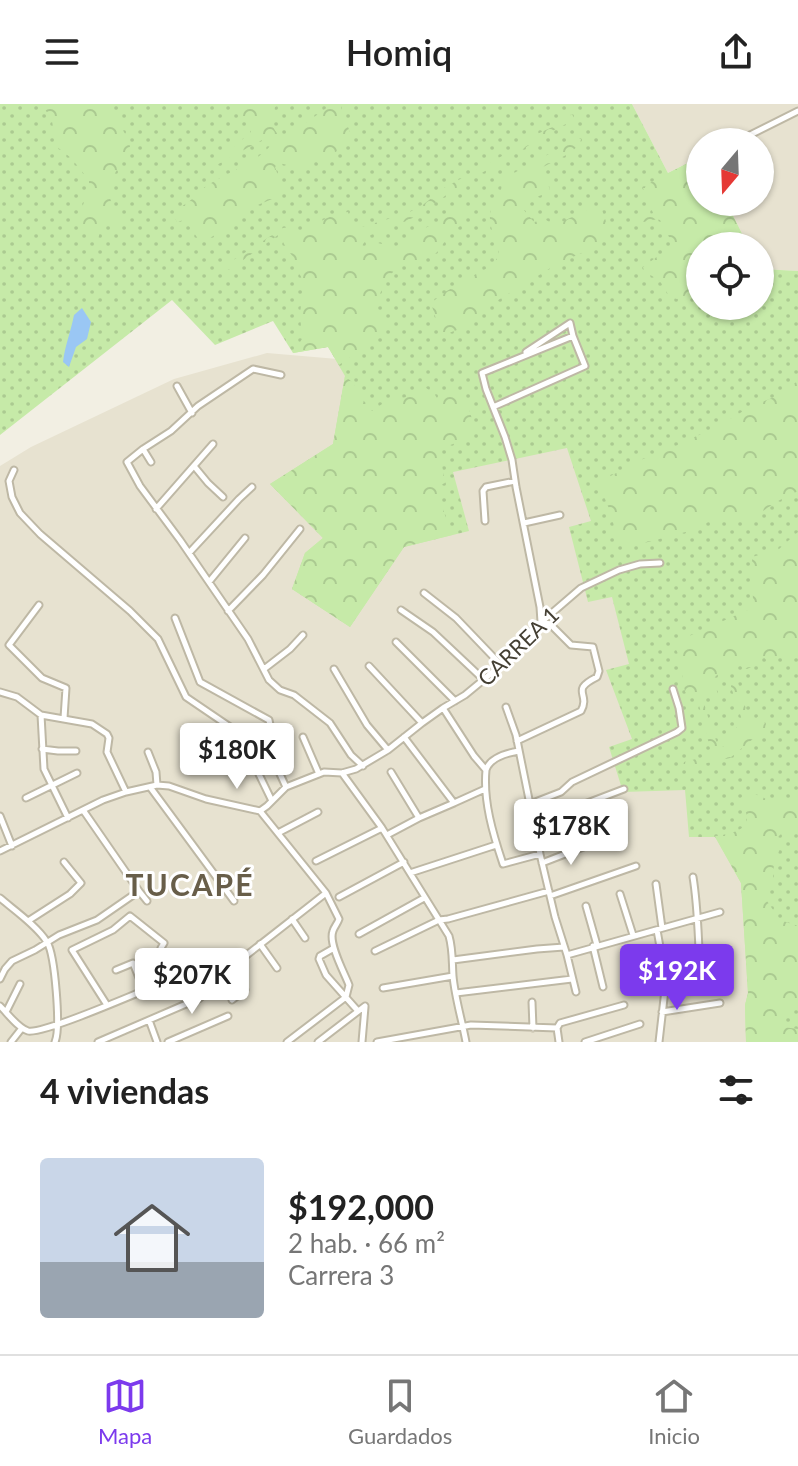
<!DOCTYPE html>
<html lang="es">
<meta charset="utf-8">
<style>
:root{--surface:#fff;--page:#f2f2f2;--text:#222;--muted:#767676;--line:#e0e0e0;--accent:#7c3aed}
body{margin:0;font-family:Lato,sans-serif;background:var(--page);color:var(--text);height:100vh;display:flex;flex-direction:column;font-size:30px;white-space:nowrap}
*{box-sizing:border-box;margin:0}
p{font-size:26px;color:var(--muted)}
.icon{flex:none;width:44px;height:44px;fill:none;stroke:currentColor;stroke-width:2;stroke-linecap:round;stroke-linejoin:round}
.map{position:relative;height:938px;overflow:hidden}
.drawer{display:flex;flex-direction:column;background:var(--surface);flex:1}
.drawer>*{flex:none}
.needle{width:52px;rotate:199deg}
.controls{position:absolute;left:686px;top:24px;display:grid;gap:16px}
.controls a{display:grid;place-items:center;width:88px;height:88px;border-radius:50%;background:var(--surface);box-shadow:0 2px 6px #0004;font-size:40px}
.price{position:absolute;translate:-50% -68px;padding:0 18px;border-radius:8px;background:#fff;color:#222;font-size:26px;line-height:52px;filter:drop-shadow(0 2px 4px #0008)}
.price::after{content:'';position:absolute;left:50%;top:48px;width:24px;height:18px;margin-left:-12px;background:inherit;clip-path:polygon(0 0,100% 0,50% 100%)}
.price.selected{background:var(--accent);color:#fff}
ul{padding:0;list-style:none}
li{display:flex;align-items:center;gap:24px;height:200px;padding:0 40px}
li span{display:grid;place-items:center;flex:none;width:224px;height:160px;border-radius:8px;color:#555}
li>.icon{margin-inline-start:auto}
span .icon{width:96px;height:96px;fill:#fffc;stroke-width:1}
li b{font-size:34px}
h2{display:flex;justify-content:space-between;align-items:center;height:96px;padding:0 40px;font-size:34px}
header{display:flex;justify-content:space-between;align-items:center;height:104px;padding:0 40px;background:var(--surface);font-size:36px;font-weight:600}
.dock{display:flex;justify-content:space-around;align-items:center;height:112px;border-top:2px solid var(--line);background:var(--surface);font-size:22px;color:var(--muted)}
.dock a{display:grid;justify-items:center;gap:4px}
.dock .selected{color:var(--accent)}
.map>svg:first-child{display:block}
.residential{fill:#e7e2d0}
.grass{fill:url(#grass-dots)}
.forest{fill:url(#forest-crowns)}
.water{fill:#9ac7f4}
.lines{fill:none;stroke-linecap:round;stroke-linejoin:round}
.street-casing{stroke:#beb8a5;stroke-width:9}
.street{stroke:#fff;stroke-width:5}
.labels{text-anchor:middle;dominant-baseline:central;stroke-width:6;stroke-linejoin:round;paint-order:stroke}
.street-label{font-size:22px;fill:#443f33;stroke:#fff}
.district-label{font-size:30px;font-weight:bold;letter-spacing:2px;fill:#685e49;stroke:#fff}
</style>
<header><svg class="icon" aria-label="menu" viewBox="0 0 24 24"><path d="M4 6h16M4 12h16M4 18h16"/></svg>Homiq<svg class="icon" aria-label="share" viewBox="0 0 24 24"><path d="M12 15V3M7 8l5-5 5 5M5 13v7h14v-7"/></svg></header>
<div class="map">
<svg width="798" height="938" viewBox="0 0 798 938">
<defs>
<pattern id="grass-dots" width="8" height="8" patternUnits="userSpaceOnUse" patternTransform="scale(2)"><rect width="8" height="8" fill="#c6eaa8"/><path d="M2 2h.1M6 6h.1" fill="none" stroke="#abca91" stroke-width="1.8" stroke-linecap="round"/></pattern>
<pattern id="forest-crowns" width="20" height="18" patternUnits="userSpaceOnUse" patternTransform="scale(2)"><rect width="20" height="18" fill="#c6eaa8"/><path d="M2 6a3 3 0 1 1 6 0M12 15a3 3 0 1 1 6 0" fill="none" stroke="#abca91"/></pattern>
</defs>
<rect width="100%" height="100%" fill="#f2efe3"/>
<path class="residential" d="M632,0H798V167L760,165V142H748L726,98H760V38H700V53L668,69Z
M267,249L502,269L637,292L778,938H0V362L31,343L174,275Z"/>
<path class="grass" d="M0,0H632L668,69L700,53V98H726L748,142H700V202H760V165L798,167V938H746L745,901L748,889L741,779L715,733H689L685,686L623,688L609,643L632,635L606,566L629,560L612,493L588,498L569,423L591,417L567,344L453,368L469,427L404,443L350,523L292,485L305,449L323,434L270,380L333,340L345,272L328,243L293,249L273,217L215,241L172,196L0,331Z"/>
<path class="forest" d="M42,0H102L112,7L128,35L130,43L110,78V94L115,110L120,116L119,124L113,129L112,123L106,118L100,121L99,132L95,139L81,126L83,101L89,84V76L71,54L56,42L52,17Z
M234,0H281L275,3C272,17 269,27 285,34L332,0H341C341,12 350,23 352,36L330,52L324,63L314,56L309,57L298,65C289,64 282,55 275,63L282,83L277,93L253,103L222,127L201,139L187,119L184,116L177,118L173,111C178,102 185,102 192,95C198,90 195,91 201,86C223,69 252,63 271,41L269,37L262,36L204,68L203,64L209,58L222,53L251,28L250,20L234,7Z
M572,10L574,14L572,17L546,30L517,49L462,80L415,113L368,132L362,142L364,146H372L378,139C406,146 402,140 424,125C429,121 436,120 441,117C450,111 452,104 463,104L461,121C458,124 454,126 451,129C444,135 443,144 435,150C425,157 410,158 399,163C389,168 375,196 376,207C377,214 383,218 386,223L384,229L339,261L328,243L293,249L302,235L300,210L303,184V176L294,161L293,153L284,140L281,132L278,131L232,164L221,169L220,166L221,164L283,124L290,123L292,129L297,131C314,122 328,110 348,108L352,123L355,125L408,109L424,100L444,84L502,52L535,31L559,20Z
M576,33L581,35L580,40L570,49L543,63C541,72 545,77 550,84L547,89C538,93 526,94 523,105L534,118L546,116L555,121L587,106L598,102L602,106L610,129L607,133L586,147L557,160L482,206L457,226L446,230L440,228L431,199L445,188L491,162C509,145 490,133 490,115C489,105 495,100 499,91C503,84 500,80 505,74L569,39Z
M700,53V98H726L748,142H700V185L677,195L669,192L660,177L644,167L643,163L658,152L673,145L669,133L660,116C651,114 643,120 634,118L653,109L643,84L653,77Z
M345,272C361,284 359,294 372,307L385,298L411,292L426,284L434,289L438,296L452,286H460L468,301L475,326L470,334L439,345L445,379L438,382V391L452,431L404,443L350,523L292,485L305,449L323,434L270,380L333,340Z
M798,277V387L776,398L756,412L745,416L708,418L697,425L629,443L622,442L618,437L610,407L603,390L601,377L643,355L665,347L720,321L750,303L772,294Z
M798,428V552L787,559L784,551L767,557L764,553L752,559L751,563L747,565L739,561L719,569L713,575L718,590L717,598L707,591L703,592C703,599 715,636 719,643H723L742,616L731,583L732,574L738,579L749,615L753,617L760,611L763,612L766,624L730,654L688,663L683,662L684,658L704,653L711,648L699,601L696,595L685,588L679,552L674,541L678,537L750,505L753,499L752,453L779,445Z
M753,689L775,699L798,691V726C788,728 783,725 776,736L779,747L774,758L773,775L769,780L767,797L780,816L798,822V902H786L783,923L798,925V934L746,938L745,901L748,889L741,779L715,732C740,729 759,721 738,695Z"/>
<path class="water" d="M82,204L91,218L87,235L76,243L69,263L63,258C65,241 71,227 74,211Z"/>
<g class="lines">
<g class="street-casing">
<path id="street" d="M738,37L798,7
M526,248L570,219L573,232
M281,271L253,265L198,302L171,327L143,345L127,358L140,382L180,436L248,535L269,576L280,586L294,591L330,619L351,651L363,662
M177,282L192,309
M493,303L585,262L573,232L482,269L486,285L505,333L512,356L516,383L540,503L541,518L550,520L571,541L593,543L599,567L597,573C569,587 591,589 581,607L517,637
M143,345L151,358
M194,362L208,379L223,393
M14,366L9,377L12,393L20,409L40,430L130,507L158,535L186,593L239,629L272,697
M156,405L213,340
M485,417L483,387L486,383L515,377
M524,419L560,411
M189,449L239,395L252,383
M209,478L245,434
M424,489L456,514L501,561
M39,501L9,541L42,574L66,584L64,614
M401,506L433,528L484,576
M228,507L263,471L300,425
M175,514L200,578L269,616L280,670L286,683
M396,538L455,597
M369,562L422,619
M264,565L290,545L303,531
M334,565L367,621L388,646
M0,588L17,593L41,611L92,620L107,630L109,634L107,648L126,688
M506,603L516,631L540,750L555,813L567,851L576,888
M443,604L474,652L486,666C483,697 493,730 503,760L540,750
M41,611L44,665L68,714
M303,633L319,670
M404,633L454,699L485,685
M42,645L58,647H76
M148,648L156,668L157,681
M486,666C490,653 507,649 519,647
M342,669L382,724L449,832C453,846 452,858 453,872C455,894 462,916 466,938
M150,683L234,797
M26,694L77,669
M530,700L561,688L572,678L677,628L682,624L679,604L673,585
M0,712L12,742
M419,714L454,699
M536,728L577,715L582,701L624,685
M278,729L318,708
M387,731L419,714L391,668
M0,747L103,696L126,688L157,681L169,682L206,695L260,707L267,702L286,683L324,668L342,669L356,665L388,646L422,619L443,604L465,591L482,577L501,561L531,527L581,484L619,466L640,460L660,459
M316,757L382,724
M542,759L591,740
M410,769L496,741
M693,773C698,803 698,833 700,863
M656,780L662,824
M139,787L147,797
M620,790L633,831
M550,792L636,762
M339,793L404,758
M0,794C14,806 37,822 47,838C55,851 61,924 55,938
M586,802L597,841
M292,815L305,834
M28,817L70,790L81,779L64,758
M657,826L666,877L659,938
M359,830L424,794
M260,840L277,864
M593,842L603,883
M334,844L320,852L319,855L326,871L358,907
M375,847L439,816L448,815L549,787
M567,851L720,808
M453,856L537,845L564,843
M229,865L245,886L232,896
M116,866L133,859L144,886
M0,875L5,865L12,857L35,846L59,831L97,816L139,787L83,706
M383,884L453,872
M456,889L572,875
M532,898L533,924
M0,902C8,910 18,924 28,927C44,931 158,880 181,871L161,844L164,839L130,812L113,826L72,846L107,901
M6,908L20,880
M662,908L720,899
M149,916L157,938
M11,938L22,924
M98,938L200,894L225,868L326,789L260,707
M168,938L228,912
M287,938L346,893L349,881C344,868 328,839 333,827C334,823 338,819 339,815L326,789
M318,938L365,902
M362,938L365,903
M377,938L471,921L557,924
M559,938L557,924L560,919L624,901
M585,938L640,920"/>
</g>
<use href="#street" class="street"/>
</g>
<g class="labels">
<g class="street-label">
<text transform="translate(518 542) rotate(-44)">CARREA 1</text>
</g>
<g class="district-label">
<text x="190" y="780">TUCAPÉ</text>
</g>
</g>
</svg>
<div class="controls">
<a><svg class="needle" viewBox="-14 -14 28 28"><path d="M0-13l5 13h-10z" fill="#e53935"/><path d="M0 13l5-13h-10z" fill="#767676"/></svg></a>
<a><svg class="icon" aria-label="locate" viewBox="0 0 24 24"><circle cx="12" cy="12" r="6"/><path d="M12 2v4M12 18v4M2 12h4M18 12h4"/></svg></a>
</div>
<b class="price" style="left:237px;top:687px">$180K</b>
<b class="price" style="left:571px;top:763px">$178K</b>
<b class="price selected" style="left:677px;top:908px">$192K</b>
<b class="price" style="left:192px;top:912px">$207K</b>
</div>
<section class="drawer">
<h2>4 viviendas<svg class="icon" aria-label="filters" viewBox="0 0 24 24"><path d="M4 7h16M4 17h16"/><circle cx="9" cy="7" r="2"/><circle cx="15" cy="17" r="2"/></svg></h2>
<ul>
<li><span style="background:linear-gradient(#c9d6e8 65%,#9aa5b1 0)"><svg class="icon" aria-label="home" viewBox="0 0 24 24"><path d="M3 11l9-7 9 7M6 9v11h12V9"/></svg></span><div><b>$192,000</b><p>2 hab. · 66 m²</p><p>Carrera 3</p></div></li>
</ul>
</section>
<nav class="dock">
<a class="selected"><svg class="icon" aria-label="map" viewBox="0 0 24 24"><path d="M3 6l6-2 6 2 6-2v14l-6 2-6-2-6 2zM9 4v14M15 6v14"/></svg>Mapa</a>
<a><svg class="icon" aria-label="saved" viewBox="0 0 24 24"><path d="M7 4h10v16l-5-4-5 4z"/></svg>Guardados</a>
<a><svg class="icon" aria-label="home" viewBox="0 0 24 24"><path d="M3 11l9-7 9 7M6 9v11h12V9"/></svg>Inicio</a>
</nav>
